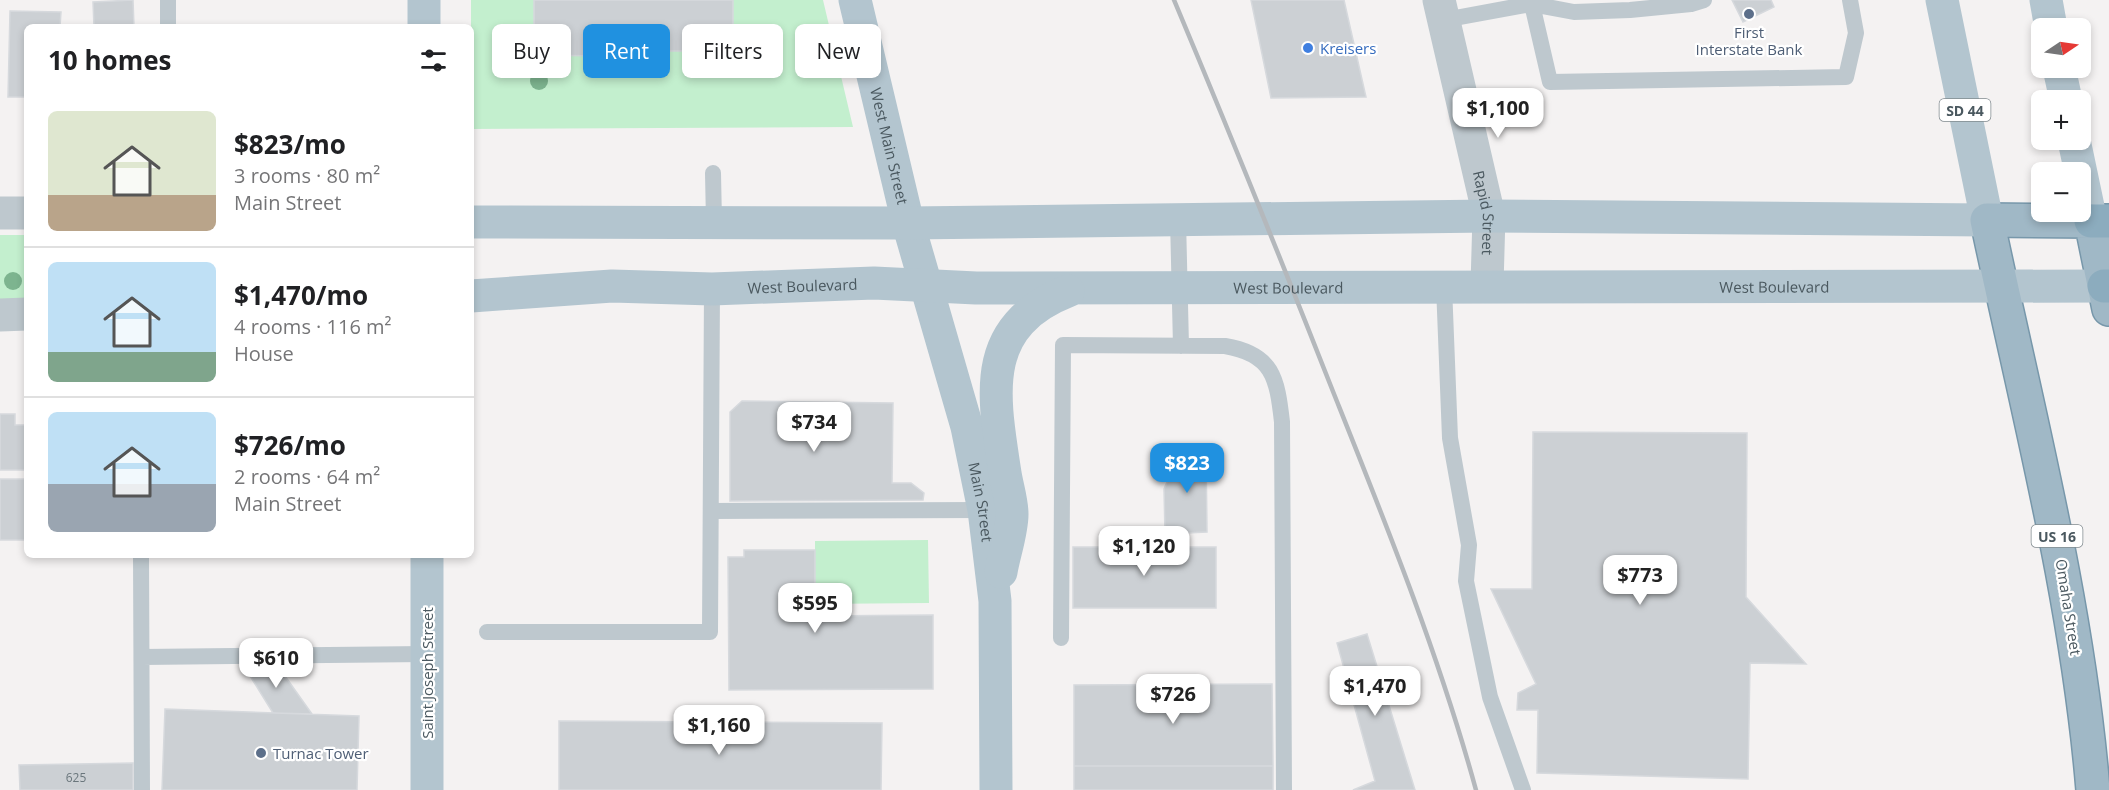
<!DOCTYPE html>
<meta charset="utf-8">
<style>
:root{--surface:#fff;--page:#f2f2f2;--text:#202124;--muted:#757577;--line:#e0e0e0;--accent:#2091e0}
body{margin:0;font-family:"Open Sans",sans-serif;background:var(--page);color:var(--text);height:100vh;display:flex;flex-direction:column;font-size:22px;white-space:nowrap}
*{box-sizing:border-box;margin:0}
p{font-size:20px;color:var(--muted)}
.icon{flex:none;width:33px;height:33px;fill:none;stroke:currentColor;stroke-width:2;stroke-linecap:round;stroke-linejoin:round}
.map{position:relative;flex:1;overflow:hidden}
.panel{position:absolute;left:24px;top:24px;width:450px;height:534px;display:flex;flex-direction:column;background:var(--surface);border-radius:9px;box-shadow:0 3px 9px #0003}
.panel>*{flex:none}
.banner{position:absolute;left:492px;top:24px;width:570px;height:54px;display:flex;gap:12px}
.needle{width:39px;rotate:77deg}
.tools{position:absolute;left:2031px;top:18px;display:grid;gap:12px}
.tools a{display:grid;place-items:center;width:60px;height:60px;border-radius:9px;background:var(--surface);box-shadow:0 3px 9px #0003;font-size:30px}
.price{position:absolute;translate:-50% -51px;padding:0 14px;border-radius:12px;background:#fff;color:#222;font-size:20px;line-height:39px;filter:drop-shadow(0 2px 3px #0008)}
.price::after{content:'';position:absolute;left:50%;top:36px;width:18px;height:14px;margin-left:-9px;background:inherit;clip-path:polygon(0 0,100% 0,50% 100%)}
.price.active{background:var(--accent);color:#fff}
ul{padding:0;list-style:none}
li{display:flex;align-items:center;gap:18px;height:150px;padding:0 24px}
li+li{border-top:2px solid var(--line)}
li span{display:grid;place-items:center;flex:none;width:168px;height:120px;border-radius:9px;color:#555}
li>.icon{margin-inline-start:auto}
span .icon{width:72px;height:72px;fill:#fffc;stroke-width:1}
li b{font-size:26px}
h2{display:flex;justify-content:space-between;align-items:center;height:72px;padding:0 24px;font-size:26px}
.pill{padding:0 21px;border-radius:9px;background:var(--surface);box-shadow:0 3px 9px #0003;font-size:21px;line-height:54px}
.pill.active{background:var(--accent);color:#fff}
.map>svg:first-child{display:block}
.green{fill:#c3efce}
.building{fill:#ccd0d4;stroke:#d6d9dd;stroke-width:1.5}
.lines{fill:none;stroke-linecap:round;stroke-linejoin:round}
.trunk-casing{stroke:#7797aa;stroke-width:36}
.motorway-casing{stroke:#7797aa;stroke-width:36}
.service{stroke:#bec8ce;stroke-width:16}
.minor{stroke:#bec8ce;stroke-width:33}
.tertiary{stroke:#bec8ce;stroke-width:33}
.primary{stroke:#b3c5cf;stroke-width:33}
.trunk{stroke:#a0b8c6;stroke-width:33}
.motorway{stroke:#8cacbe;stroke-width:33}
.rail{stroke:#b4b8bc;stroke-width:4.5}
.tree{fill:#7db48f}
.service-dot{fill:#5c6f8a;stroke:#fff;stroke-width:2}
.shop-dot{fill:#3f7fe0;stroke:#fff;stroke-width:2}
.labels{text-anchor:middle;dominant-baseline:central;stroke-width:4.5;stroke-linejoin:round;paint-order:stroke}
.number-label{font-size:12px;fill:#6a767c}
.shield{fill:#fff;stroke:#808a8f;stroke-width:1.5}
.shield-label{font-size:14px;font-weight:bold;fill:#4a585f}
.service-label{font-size:15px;fill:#4e5e75;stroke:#fff}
.shop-label{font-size:15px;fill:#366cbe;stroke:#fff;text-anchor:start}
.street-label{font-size:15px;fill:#4a585f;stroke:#fff}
</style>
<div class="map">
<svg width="2109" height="790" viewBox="0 0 2109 790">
<rect width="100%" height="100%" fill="#f4f2f2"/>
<path class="green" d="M471,0H823L853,127L471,129Z
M0,235H27V299H0Z
M928,540L929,603L815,604V541Z"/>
<path class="building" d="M133,0L134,27H94L93,2Z
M534,0H733V51H658V67H604V56L534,55Z
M1251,0H1344L1366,97L1271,98Z
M1732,0H1771L1774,7L1743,22Z
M10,11L61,12L60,27H27V97H8Z
M742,401L893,403L892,483H911L924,493L923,500L730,501V412Z
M0,414H15V425H27V470H0Z
M1533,432L1747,433L1746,597L1806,664L1750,663L1748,779L1537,773L1538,710H1517L1518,693L1536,684L1491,589H1532Z
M1206,447L1207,532L1165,534L1164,489L1182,448Z
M0,479H27V540H0Z
M1073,547H1216V608H1073Z
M744,550H815V616L933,615V689L729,690L728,557H744Z
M1367,634L1415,790H1353L1375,781L1337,643Z
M275,662L312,714L273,713L242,663Z
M1272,684L1273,766H1074V685Z
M165,709L359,716L357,790H162Z
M559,721L882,723L881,790H559Z
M133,763V790H20L19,765Z
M1074,766H1273V790H1074Z"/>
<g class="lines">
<g class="trunk-casing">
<path id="trunk" d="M2093,790C2077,597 2027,410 1987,220L2091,221L2109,309"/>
</g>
<g class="motorway-casing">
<path id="motorway" d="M2091,221H2109
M2104,286H2109"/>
</g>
<path class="service" d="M1531,0L1550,82L1846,77L1856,33L1850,0
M1444,20L1531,4L1574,12L1630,10L1691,4L1704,0
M168,27V0
M713,173L714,222
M1178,219L1181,346
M1444,286L1450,438L1469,545L1466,581L1490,697L1523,790
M712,511L984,510
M141,555L142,790
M487,632H710L712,289
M1061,638L1063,345L1225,346C1273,354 1277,378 1282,422L1284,790
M142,657L427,654"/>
<path class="minor" id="s1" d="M1439,0L1489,216L1487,285"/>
<path class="tertiary" d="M0,213H27
M0,315L27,314"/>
<g class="primary">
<path d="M424,0V27"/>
<path id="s2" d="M855,0L908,223L967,427L984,510L995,601L996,790"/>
<path d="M2046,0L2051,28"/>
<path d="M2059,68L2066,100"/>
<path d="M2074,140L2091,221"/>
<path d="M471,222L908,223L1489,216L1987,220L1942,0"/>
<path id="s3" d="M471,296L612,286L712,289L874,283L976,288L2104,286"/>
<path d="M427,555V790"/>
<path d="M1001,572C1004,554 1012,532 1012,514C1012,501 1007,486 1005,473C993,394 979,326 1068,291"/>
</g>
<use href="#trunk" class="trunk"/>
<use href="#motorway" class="motorway"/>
<path class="rail" d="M1174,0C1229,131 1282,262 1334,394C1386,524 1439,655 1476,790"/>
</g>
<g class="tree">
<circle cx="539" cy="81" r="9"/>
<circle cx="13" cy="281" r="9"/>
</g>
<g class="service-dot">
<circle cx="1749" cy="14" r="6"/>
<circle cx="261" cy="753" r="6"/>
</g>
<circle class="shop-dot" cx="1308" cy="48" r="6"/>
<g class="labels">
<g class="number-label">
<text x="76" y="777">625</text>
</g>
<g class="shield">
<rect x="1939.5" y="99" width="51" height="22" rx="4.5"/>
<rect x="2031.5" y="525" width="51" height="22" rx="4.5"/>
</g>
<g class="shield-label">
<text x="1965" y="110">SD 44</text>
<text x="2057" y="536">US 16</text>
</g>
<g class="service-label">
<text x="1749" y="32">First<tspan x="1749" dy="17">Interstate Bank</tspan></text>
<text x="273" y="753" text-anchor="start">Turnac Tower</text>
</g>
<g class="shop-label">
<text x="1320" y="48">Kreisers</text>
</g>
<g class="street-label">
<text stroke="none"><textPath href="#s2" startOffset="150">West Main Street</textPath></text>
<text stroke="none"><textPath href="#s1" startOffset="218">Rapid Street</textPath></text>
<text stroke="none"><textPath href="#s3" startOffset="332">West Boulevard</textPath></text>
<text stroke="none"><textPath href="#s3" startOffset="818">West Boulevard</textPath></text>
<text stroke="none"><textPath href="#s3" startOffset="1304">West Boulevard</textPath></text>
<text stroke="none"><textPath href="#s2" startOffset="518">Main Street</textPath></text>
<text transform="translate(2069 607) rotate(81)">Omaha Street</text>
<text transform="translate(427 673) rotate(-90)">Saint Joseph Street</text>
</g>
</g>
</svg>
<div class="tools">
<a><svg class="needle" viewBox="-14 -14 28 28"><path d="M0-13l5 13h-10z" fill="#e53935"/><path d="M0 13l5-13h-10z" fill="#757577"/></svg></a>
<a>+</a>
<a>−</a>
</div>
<b class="price" style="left:1498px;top:139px">$1,100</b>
<b class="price" style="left:814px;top:453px">$734</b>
<b class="price active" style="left:1187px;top:494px">$823</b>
<b class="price" style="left:1144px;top:577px">$1,120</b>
<b class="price" style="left:1640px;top:606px">$773</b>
<b class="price" style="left:815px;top:634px">$595</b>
<b class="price" style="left:276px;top:689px">$610</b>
<b class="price" style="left:1375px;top:717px">$1,470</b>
<b class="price" style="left:1173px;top:725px">$726</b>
<b class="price" style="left:719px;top:756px">$1,160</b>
<div class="banner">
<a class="pill">Buy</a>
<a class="pill active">Rent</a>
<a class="pill">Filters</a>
<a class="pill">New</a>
</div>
<section class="panel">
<h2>10 homes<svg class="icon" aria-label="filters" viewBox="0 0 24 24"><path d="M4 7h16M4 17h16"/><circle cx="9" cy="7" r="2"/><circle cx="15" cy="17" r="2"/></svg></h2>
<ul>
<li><span style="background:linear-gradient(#dfe7d0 70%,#b9a48a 0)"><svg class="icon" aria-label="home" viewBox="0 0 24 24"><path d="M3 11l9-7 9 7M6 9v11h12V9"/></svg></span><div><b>$823/mo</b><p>3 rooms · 80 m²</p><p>Main Street</p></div></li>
<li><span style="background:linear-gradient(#bfe0f5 75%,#7fa58c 0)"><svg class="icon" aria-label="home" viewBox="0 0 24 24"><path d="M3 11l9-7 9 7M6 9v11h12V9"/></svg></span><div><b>$1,470/mo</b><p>4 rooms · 116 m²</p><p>House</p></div></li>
<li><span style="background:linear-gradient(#bfe0f5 60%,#9aa5b1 0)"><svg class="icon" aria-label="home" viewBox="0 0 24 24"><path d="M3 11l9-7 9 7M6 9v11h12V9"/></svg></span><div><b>$726/mo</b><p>2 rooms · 64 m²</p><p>Main Street</p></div></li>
</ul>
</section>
</div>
